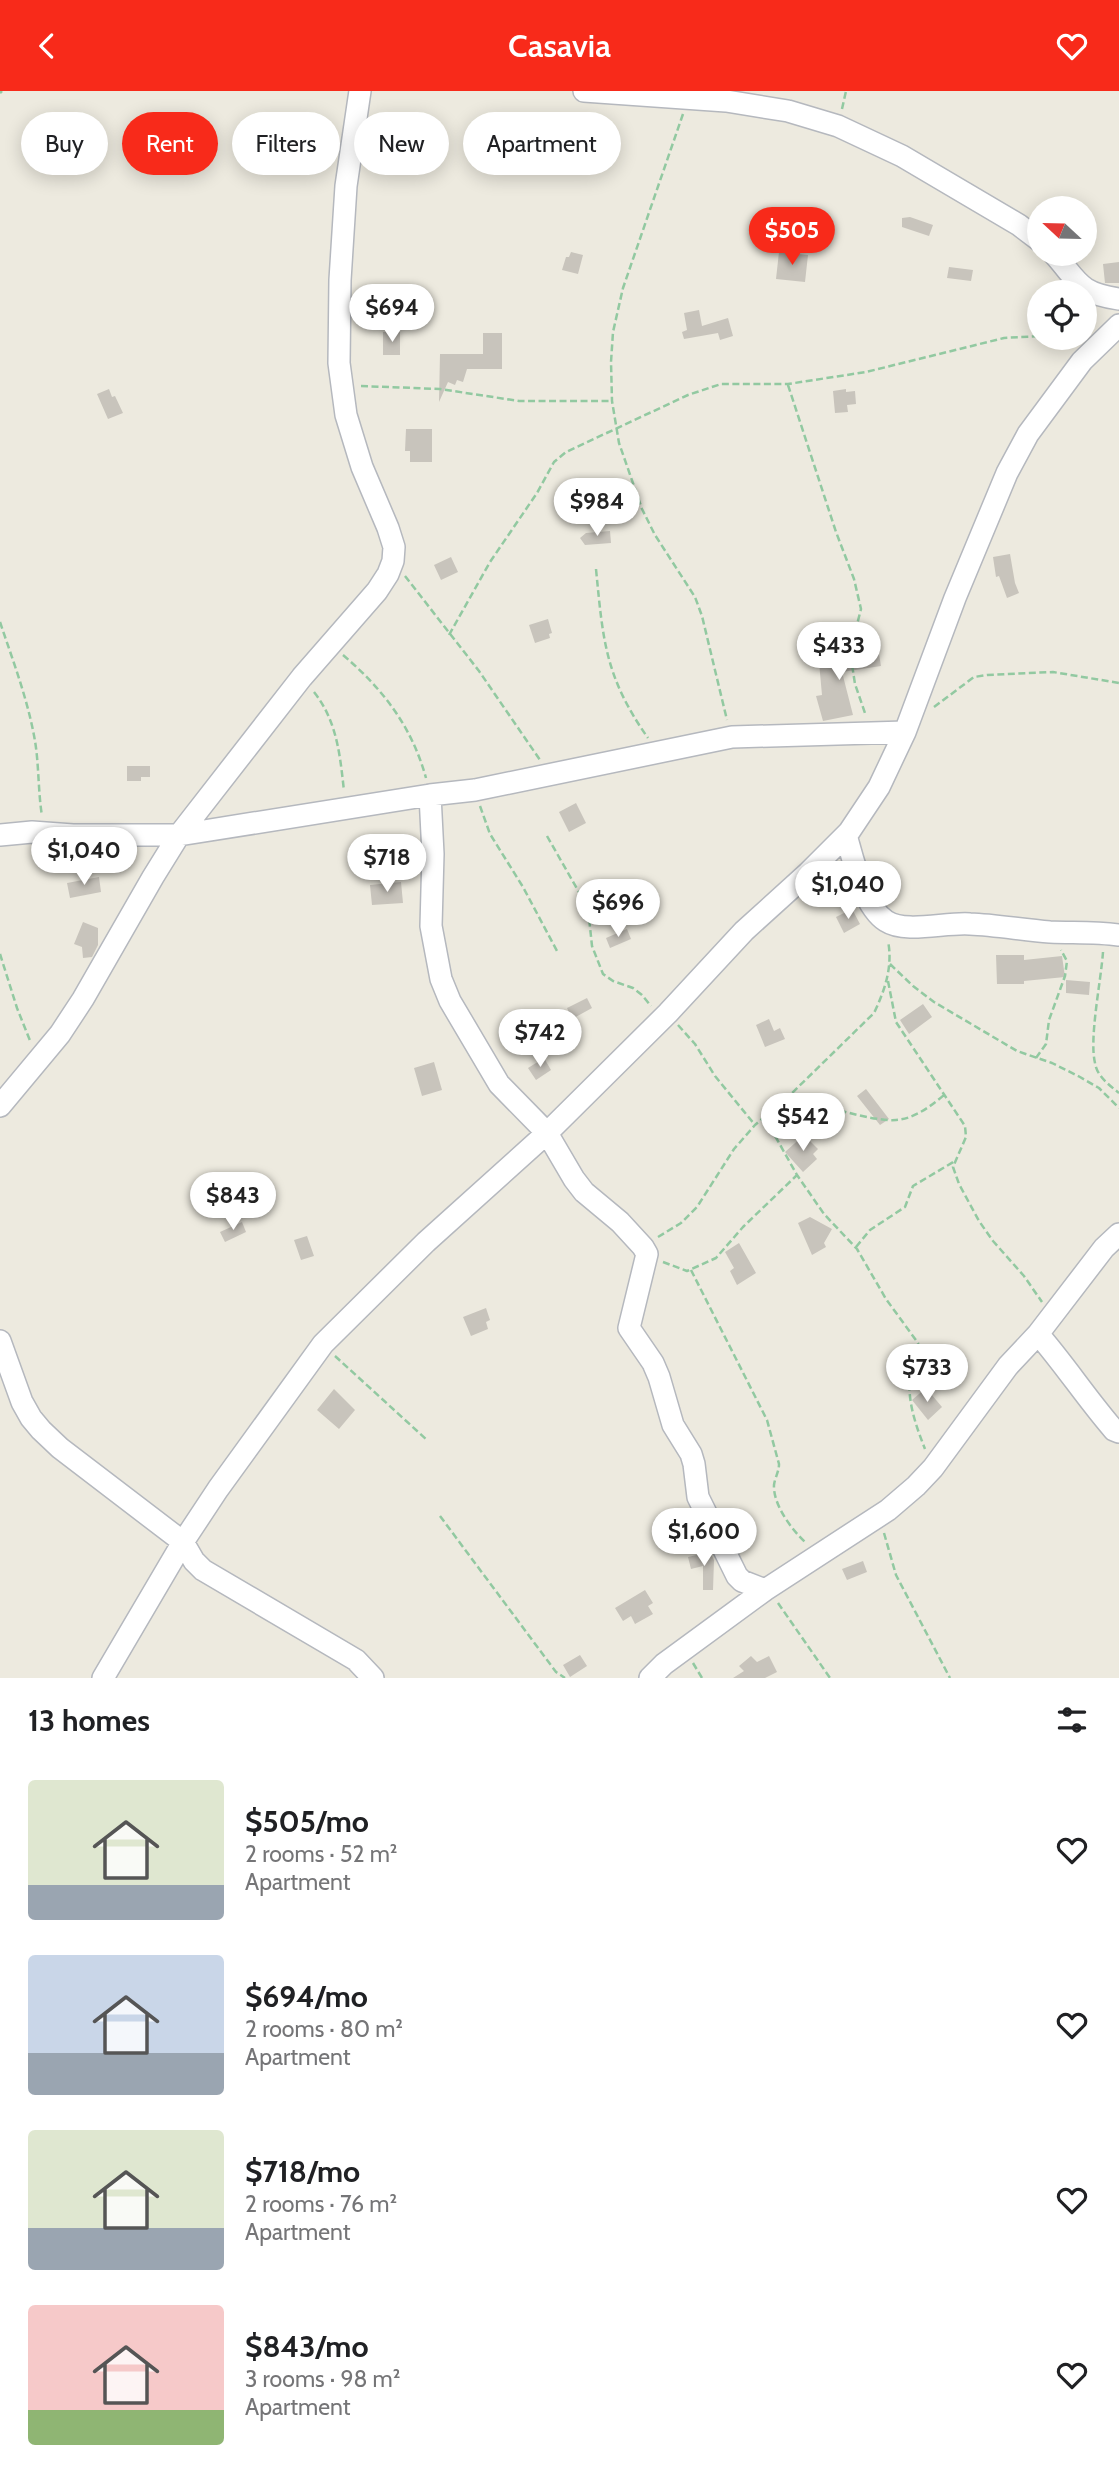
<!DOCTYPE html>
<meta charset="utf-8">
<style>
:root{--surface:#fff;--page:#f6f6f6;--text:#202124;--muted:#757577;--accent:#f82a1a}
body{margin:0;font-family:Cabin,sans-serif;background:var(--page);color:var(--text);height:100vh;display:flex;flex-direction:column;font-size:26px;white-space:nowrap}
*{box-sizing:border-box;margin:0}
p{font-size:23px;color:var(--muted)}
.icon{flex:none;width:38px;height:38px;fill:none;stroke:currentColor;stroke-width:2;stroke-linecap:round;stroke-linejoin:round}
.map{position:relative;height:1587px;overflow:hidden}
.drawer{display:flex;flex-direction:column;background:var(--surface);flex:1}
.drawer>*{flex:none}
.guide{position:absolute;left:21px;top:21px;width:700px;height:63px;display:flex;gap:14px}
.needle{width:46px;rotate:292deg}
.tools{position:absolute;left:1027px;top:105px;display:grid;gap:14px}
.tools a{display:grid;place-items:center;width:70px;height:70px;border-radius:50%;background:var(--surface);box-shadow:0 4px 18px #0003;font-size:35px}
.price{position:absolute;translate:-50% -60px;padding:0 16px;border-radius:24px;background:#fff;color:#222;font-size:23px;line-height:46px;filter:drop-shadow(0 2px 4px #0008)}
.price::after{content:'';position:absolute;left:50%;top:42px;width:21px;height:16px;margin-left:-10px;background:inherit;clip-path:polygon(0 0,100% 0,50% 100%)}
.price.current{background:var(--accent);color:#fff}
ul{padding:0;list-style:none}
li{display:flex;align-items:center;gap:21px;height:175px;padding:0 28px}
li span{display:grid;place-items:center;flex:none;width:196px;height:140px;border-radius:7px;color:#555}
li>.icon{margin-inline-start:auto}
span .icon{width:84px;height:84px;fill:#fffc;stroke-width:1}
li b{font-size:30px}
h2{display:flex;justify-content:space-between;align-items:center;height:84px;padding:0 28px;font-size:30px}
.chip{padding:0 24px;border-radius:32px;background:var(--surface);box-shadow:0 4px 18px #0003;font-size:24px;line-height:63px}
.chip.current{background:var(--accent);color:#fff}
header{display:flex;justify-content:space-between;align-items:center;height:91px;padding:0 28px;background:var(--accent);color:#fff;font-size:32px;font-weight:600}
.map>svg:first-child{display:block}
.building{fill:#c8c4bc}
.lines{fill:none;stroke-linecap:round;stroke-linejoin:round}
.minor-casing{stroke:#b5b8be;stroke-width:24}
.path{stroke:#92c9a1;stroke-width:2.5;stroke-dasharray:7 3.5;stroke-linecap:butt}
.minor{stroke:#fff;stroke-width:21}
</style>
<header><svg class="icon" aria-label="back" viewBox="0 0 24 24"><path d="M15 5l-7 7 7 7"/></svg>Casavia<svg class="icon" aria-label="heart" viewBox="0 0 24 24"><path d="M12 20l-8-8c-3-5 5-10 8-4 3-6 11-1 8 4z"/></svg></header>
<div class="map">
<svg width="1119" height="1587" viewBox="0 0 1119 1587">
<rect width="100%" height="100%" fill="#edeadf"/>
<path class="building" d="M910,126L933,134L929,145L902,136V127Z
M571,161L583,164L578,183L562,179L566,166H569Z
M779,161L808,164L805,191L776,188Z
M1119,171V192H1105L1103,173Z
M949,176L973,179L971,190L947,187Z
M699,219L702,235L728,227L733,245L720,249L718,242L684,248L682,241L687,239L684,222Z
M383,241H400V264H383Z
M483,242H502V278H467L463,291L457,289L455,294L448,291L439,311L440,263H483Z
M109,298L112,306L115,305L123,322L108,328L97,303Z
M846,298V301L855,300L856,313L847,314L848,321L835,322L833,300Z
M406,338H432V371H410V360H405Z
M610,440L611,452L585,454L580,447L586,442Z
M1010,463L1015,492L1019,502L1007,507L999,485L996,486L993,466Z
M451,466L458,481L441,489L434,474Z
M548,528L552,542L549,543L550,547L535,552L529,534Z
M841,558L842,569L879,563L881,575L842,581L853,624L823,630L816,605L822,604L818,560Z
M127,675H150V686H141V690H127Z
M576,712L586,732L569,741L559,721Z
M99,786L101,801L70,807L67,792Z
M401,791L403,812L372,814L370,794Z
M852,818L860,833L844,842L836,826Z
M83,831L98,837V854L92,866L83,867L82,856L74,853Z
M627,838L631,848L610,857L606,847Z
M996,864H1024V869L1062,865L1065,886L1024,890V893H997Z
M1066,889L1090,891L1089,904L1066,902Z
M587,907L592,917L572,928L567,917Z
M923,913L932,926L909,943L900,929Z
M769,928L774,940L780,937L785,948L765,956L756,934Z
M544,967L551,979L536,989L528,977Z
M434,971L442,999L422,1005L414,977Z
M866,998L889,1028L880,1034L857,1005Z
M804,1044L818,1058L813,1063L817,1068L803,1081L785,1061Z
M810,1126L832,1138L824,1152L826,1156L812,1164L798,1132Z
M242,1131L246,1141L225,1151L220,1141Z
M307,1145L314,1165L301,1169L294,1149Z
M739,1152L756,1182L737,1194L730,1180L734,1177L725,1161Z
M486,1217L490,1229L486,1231L488,1238L471,1245L463,1226Z
M926,1297L942,1316L928,1329L912,1309Z
M334,1298L355,1319L339,1338L317,1319Z
M710,1461L714,1469L713,1499H703V1475L691,1478L688,1466Z
M863,1470L867,1481L847,1489L842,1478Z
M645,1499L653,1512L648,1515L653,1523L635,1533L631,1525L623,1530L615,1517Z
M580,1564L587,1575L570,1586L563,1574Z
M751,1565L757,1571L769,1565L777,1581L765,1587H733L744,1580L739,1575Z"/>
<g class="lines">
<g class="minor-casing">
<path id="minor" d="M584,0L726,10L788,20L838,35L902,65L1019,134L1040,150
M1054,163C1079,191 1078,202 1119,208
M430,704L433,763L431,835L441,888L450,910L499,993L547,1042L574,1088L584,1101L620,1131L643,1156L647,1163L629,1237L653,1272L659,1286L673,1334L691,1363L694,1373L698,1406L737,1485L742,1490L765,1499
M0,744L32,741L73,744H179L430,704L475,699L732,646L905,641
M846,744C853,768 863,815 886,830C906,843 945,831 970,833C996,834 1023,839 1050,841C1073,842 1096,841 1119,844
M0,1015L60,943L83,908L153,786L179,744L302,586L377,500L388,483L393,470L394,456L388,437L362,376L346,324L339,272L340,189L346,95L360,0
M1038,1243C1065,1274 1087,1308 1114,1339L1119,1341
M0,1250L22,1311L31,1327L41,1339L60,1357L183,1451L194,1470L203,1479L356,1569L373,1587
M103,1587L183,1451L218,1398L323,1253L426,1151L547,1042L668,922L744,840L808,782L849,741L879,696L905,641L955,507L1007,382L1028,343L1082,270L1119,234
M650,1587L664,1573L765,1499L888,1419L916,1395L933,1377L1008,1275L1038,1243L1104,1157L1119,1143"/>
</g>
<path class="path" d="M0,2L2,0
M842,18L846,0
M683,23L623,197L613,241L611,271L612,310L619,352L642,418L655,444L695,506L702,525L727,629
M788,294L836,441L854,488L861,518L850,561L855,593L866,625
M361,295L440,298L519,310H612
M596,478C603,549 605,586 648,647
M405,485L479,580L540,669
M0,531C13,570 28,609 35,650C39,674 38,700 42,725
M449,544L490,471L537,402L554,371L566,361L688,304L721,293H788L866,281L1004,247L1040,245
M343,564C383,598 412,636 426,687
M314,601C337,630 340,664 344,700
M934,616L974,586L987,584L1053,581L1119,592
M480,715L490,743L523,796L557,860
M547,745L588,817L592,855L603,883L613,890L633,897L642,904L651,915
M1103,861C1101,890 1089,947 1095,972C1097,985 1109,994 1119,1002
M0,863L17,917L31,952
M890,873L913,895L934,911L1017,960L1052,972L1080,986L1099,997L1119,1017
M888,890L896,931L965,1035L966,1046L953,1076L959,1093L979,1130L993,1150L1024,1185L1042,1211
M678,934L695,953L715,985L755,1034
M1036,967L1046,953L1049,929L1065,885L1067,870L1061,859
M789,1005C816,1012 871,1031 896,1029C914,1028 931,1015 944,1004
M765,1027L797,1084L824,1123L857,1158L886,1208L918,1252C920,1263 912,1274 910,1285C907,1310 916,1335 925,1358
M658,1146L681,1132L697,1116L734,1058L755,1034L789,1005L874,922C885,899 893,875 888,850
M856,1156L870,1139L905,1116L913,1095L955,1070
M663,1171L687,1180L716,1167L743,1136L797,1084
M691,1179L767,1329L779,1373C779,1381 775,1386 774,1394C773,1414 792,1439 806,1452
M335,1265L427,1349
M440,1425L556,1581L565,1587
M884,1442L896,1484L950,1587
M778,1512L830,1587
M693,1572L702,1587"/>
<use href="#minor" class="minor"/>
</g>
</svg>
<div class="tools">
<a><svg class="needle" viewBox="-14 -14 28 28"><path d="M0-13l5 13h-10z" fill="#e53935"/><path d="M0 13l5-13h-10z" fill="#757577"/></svg></a>
<a><svg class="icon" aria-label="locate" viewBox="0 0 24 24"><circle cx="12" cy="12" r="6"/><path d="M12 2v4M12 18v4M2 12h4M18 12h4"/></svg></a>
</div>
<b class="price current" style="left:792px;top:176px">$505</b>
<b class="price" style="left:392px;top:253px">$694</b>
<b class="price" style="left:597px;top:447px">$984</b>
<b class="price" style="left:839px;top:591px">$433</b>
<b class="price" style="left:84px;top:796px">$1,040</b>
<b class="price" style="left:387px;top:803px">$718</b>
<b class="price" style="left:848px;top:830px">$1,040</b>
<b class="price" style="left:618px;top:848px">$696</b>
<b class="price" style="left:540px;top:978px">$742</b>
<b class="price" style="left:803px;top:1062px">$542</b>
<b class="price" style="left:233px;top:1141px">$843</b>
<b class="price" style="left:927px;top:1313px">$733</b>
<b class="price" style="left:704px;top:1477px">$1,600</b>
<div class="guide">
<a class="chip">Buy</a>
<a class="chip current">Rent</a>
<a class="chip">Filters</a>
<a class="chip">New</a>
<a class="chip">Apartment</a>
</div>
</div>
<section class="drawer">
<h2>13 homes<svg class="icon" aria-label="filters" viewBox="0 0 24 24"><path d="M4 7h16M4 17h16"/><circle cx="9" cy="7" r="2"/><circle cx="15" cy="17" r="2"/></svg></h2>
<ul>
<li><span style="background:linear-gradient(#dfe7d0 75%,#9aa5b1 0)"><svg class="icon" aria-label="home" viewBox="0 0 24 24"><path d="M3 11l9-7 9 7M6 9v11h12V9"/></svg></span><div><b>$505/mo</b><p>2 rooms · 52 m²</p><p>Apartment</p></div><svg class="icon" aria-label="heart" viewBox="0 0 24 24"><path d="M12 20l-8-8c-3-5 5-10 8-4 3-6 11-1 8 4z"/></svg></li>
<li><span style="background:linear-gradient(#c9d6e8 70%,#9aa5b1 0)"><svg class="icon" aria-label="home" viewBox="0 0 24 24"><path d="M3 11l9-7 9 7M6 9v11h12V9"/></svg></span><div><b>$694/mo</b><p>2 rooms · 80 m²</p><p>Apartment</p></div><svg class="icon" aria-label="heart" viewBox="0 0 24 24"><path d="M12 20l-8-8c-3-5 5-10 8-4 3-6 11-1 8 4z"/></svg></li>
<li><span style="background:linear-gradient(#dfe7d0 70%,#9aa5b1 0)"><svg class="icon" aria-label="home" viewBox="0 0 24 24"><path d="M3 11l9-7 9 7M6 9v11h12V9"/></svg></span><div><b>$718/mo</b><p>2 rooms · 76 m²</p><p>Apartment</p></div><svg class="icon" aria-label="heart" viewBox="0 0 24 24"><path d="M12 20l-8-8c-3-5 5-10 8-4 3-6 11-1 8 4z"/></svg></li>
<li><span style="background:linear-gradient(#f6c9c9 75%,#8fb573 0)"><svg class="icon" aria-label="home" viewBox="0 0 24 24"><path d="M3 11l9-7 9 7M6 9v11h12V9"/></svg></span><div><b>$843/mo</b><p>3 rooms · 98 m²</p><p>Apartment</p></div><svg class="icon" aria-label="heart" viewBox="0 0 24 24"><path d="M12 20l-8-8c-3-5 5-10 8-4 3-6 11-1 8 4z"/></svg></li>
</ul>
</section>
